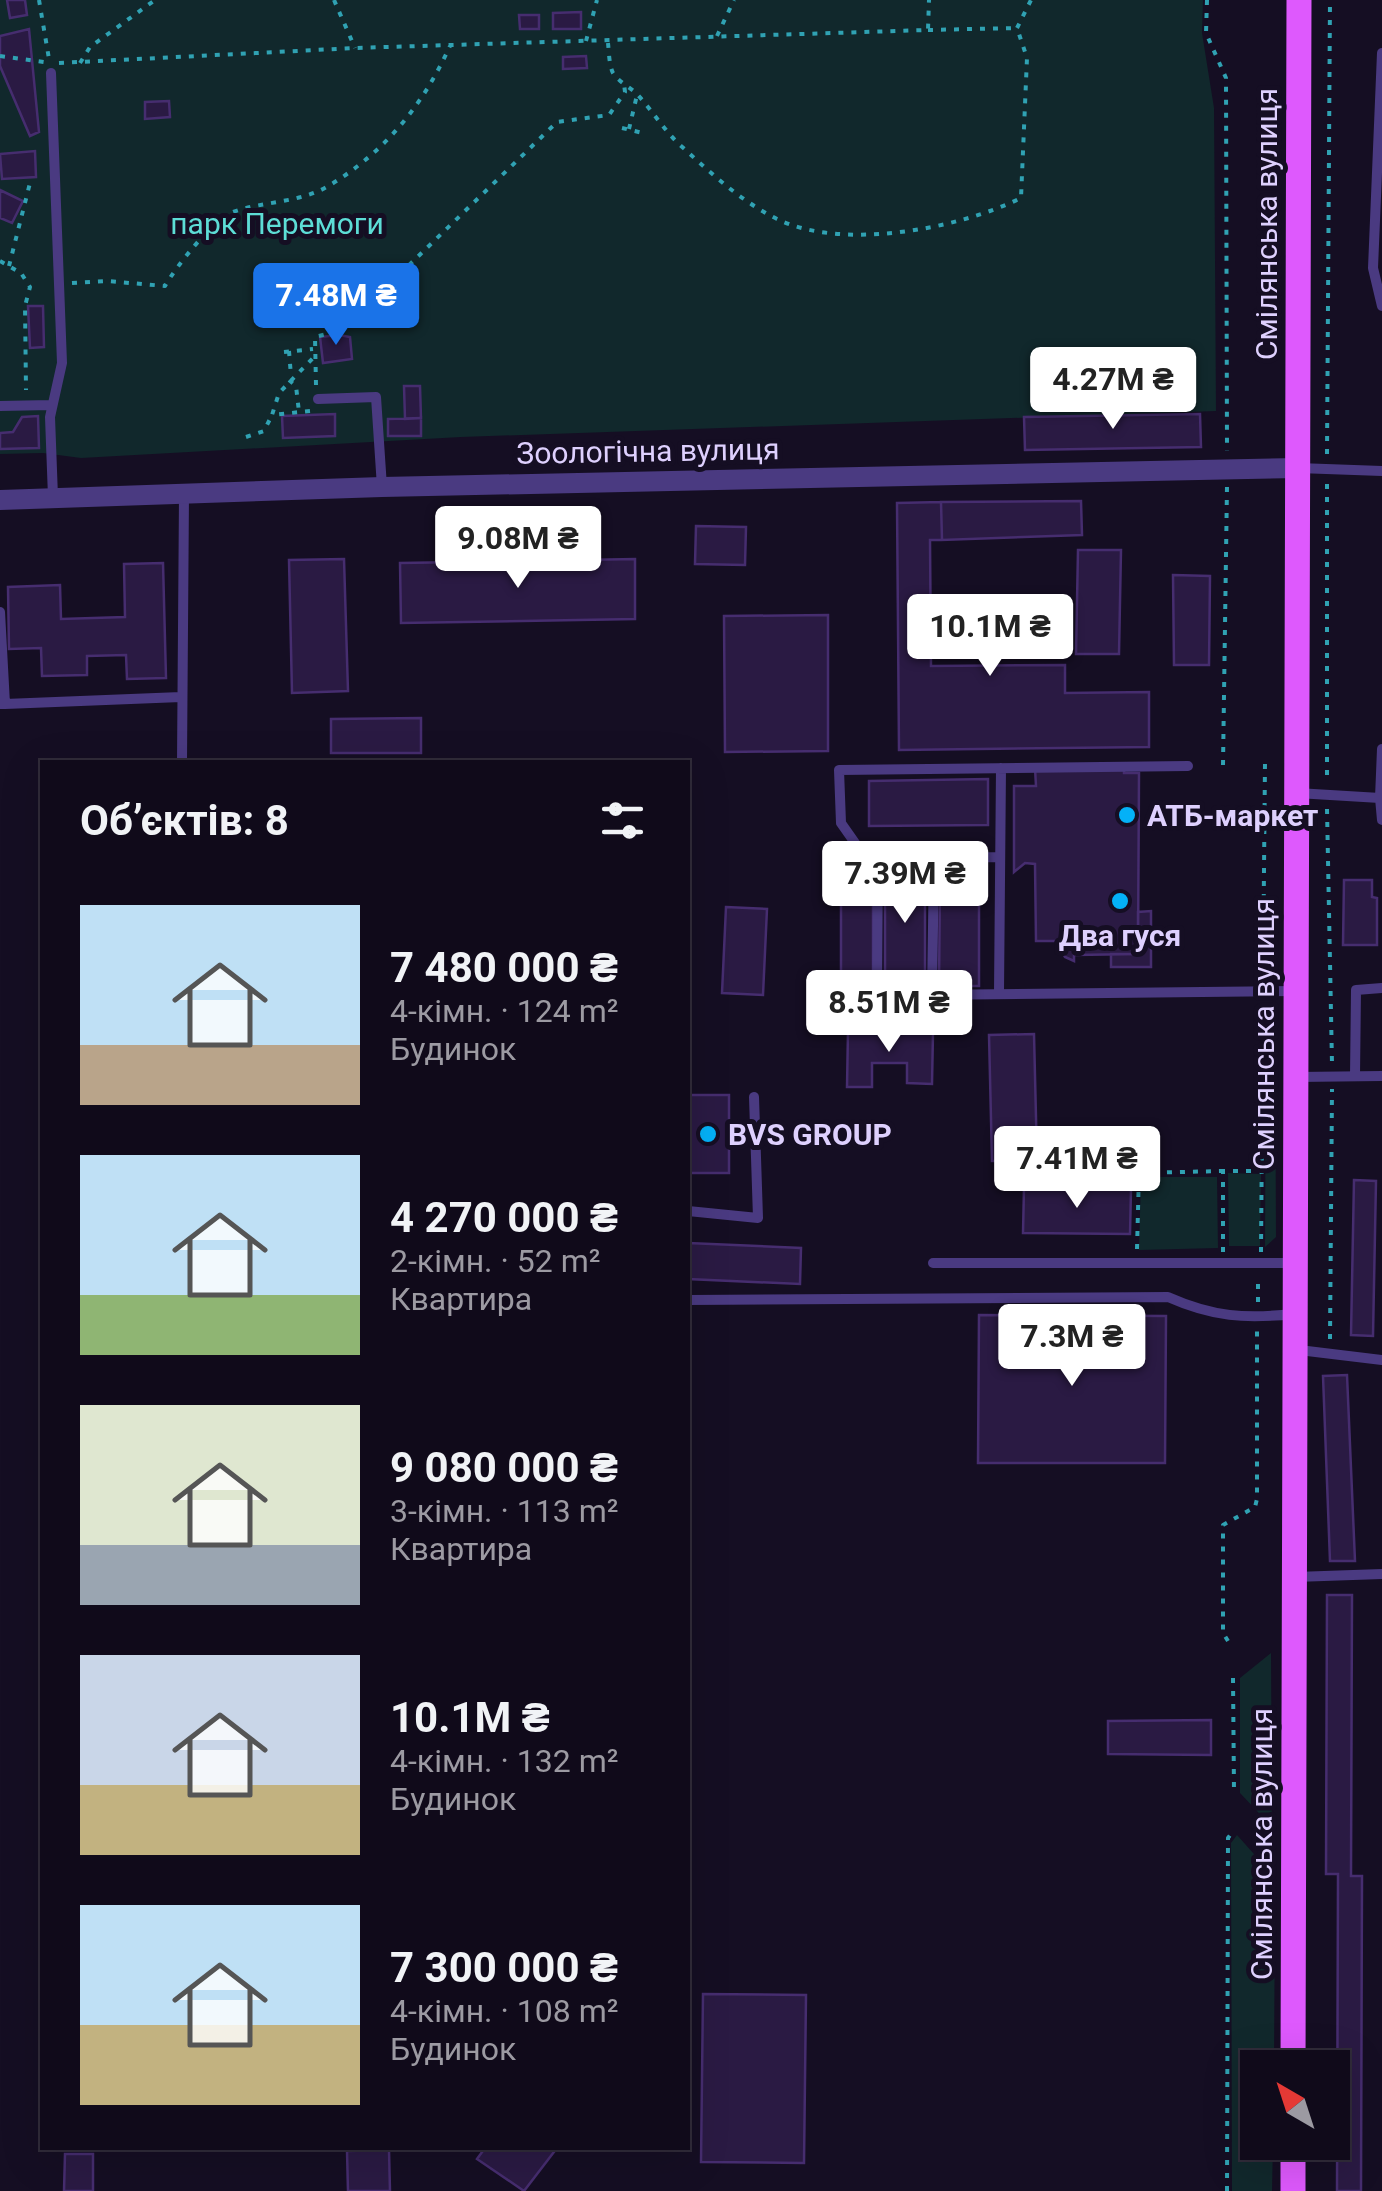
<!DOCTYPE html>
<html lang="uk">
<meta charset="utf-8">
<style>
:root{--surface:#100a1a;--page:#1e1827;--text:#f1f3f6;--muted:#9c9aa2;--line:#302b39;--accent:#1a73e8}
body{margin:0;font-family:Roboto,sans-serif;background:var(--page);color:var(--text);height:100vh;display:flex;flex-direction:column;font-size:38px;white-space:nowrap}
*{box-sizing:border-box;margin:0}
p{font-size:32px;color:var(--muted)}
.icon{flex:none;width:55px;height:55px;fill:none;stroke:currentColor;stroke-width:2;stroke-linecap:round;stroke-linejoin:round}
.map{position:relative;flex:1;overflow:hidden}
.sheet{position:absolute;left:40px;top:760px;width:650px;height:1390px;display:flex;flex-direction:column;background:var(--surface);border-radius:0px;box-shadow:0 10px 40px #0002,0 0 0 2px var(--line)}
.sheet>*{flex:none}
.needle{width:65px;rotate:321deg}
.fabs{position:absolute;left:1240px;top:2050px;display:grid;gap:20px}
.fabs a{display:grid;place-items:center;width:110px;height:110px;border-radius:0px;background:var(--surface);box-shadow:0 10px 40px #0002,0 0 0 2px var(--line);font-size:50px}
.price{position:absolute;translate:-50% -85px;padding:0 22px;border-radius:10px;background:#fff;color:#222;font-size:32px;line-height:65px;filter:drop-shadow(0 2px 5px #0008)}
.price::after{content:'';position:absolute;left:50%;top:60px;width:30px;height:22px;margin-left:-15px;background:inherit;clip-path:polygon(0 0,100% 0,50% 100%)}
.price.active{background:var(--accent);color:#fff}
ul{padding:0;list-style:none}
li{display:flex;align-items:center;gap:30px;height:250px;padding:0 40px}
li span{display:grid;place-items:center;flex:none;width:280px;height:200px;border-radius:0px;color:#555}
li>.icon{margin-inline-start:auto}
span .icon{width:120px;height:120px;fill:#fffc;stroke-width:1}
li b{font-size:42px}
h2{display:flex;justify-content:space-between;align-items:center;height:120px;padding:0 40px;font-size:42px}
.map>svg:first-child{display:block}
.green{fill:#11282c}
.building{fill:#2a1a43;stroke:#462d6f;stroke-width:2.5}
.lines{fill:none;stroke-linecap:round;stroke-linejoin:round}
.path{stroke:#30a2b3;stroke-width:4;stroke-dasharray:5 8;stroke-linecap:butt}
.lane{stroke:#4a3a81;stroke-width:10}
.street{stroke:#4a3a81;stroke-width:20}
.primary{stroke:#de59fd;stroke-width:25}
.poi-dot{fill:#04b1f7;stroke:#150e23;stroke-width:4}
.labels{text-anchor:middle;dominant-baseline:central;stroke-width:10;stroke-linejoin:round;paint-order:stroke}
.park-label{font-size:30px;fill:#5dddd6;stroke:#150e23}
.street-label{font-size:30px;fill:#ded0fe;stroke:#150e23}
.poi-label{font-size:30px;font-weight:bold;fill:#ded0fe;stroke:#150e23;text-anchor:start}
</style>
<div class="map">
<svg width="1382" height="2191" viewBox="0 0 1382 2191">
<rect width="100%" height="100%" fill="#150e23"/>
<path class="green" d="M0,0H1203L1202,33L1214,108L1216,411L461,437L81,458L43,453L0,454Z
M1266,1005L1275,1016L1276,1237L1265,1247Z
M1228,1173L1261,1174L1260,1246H1229Z
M1141,1177H1217L1218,1248L1139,1250Z
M1271,1653L1272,1827L1240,1793V1678Z
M1237,1835L1262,1863L1275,1893L1274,2067L1258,2068V2142L1273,2143L1272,2191H1232L1231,1843Z"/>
<path class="building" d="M7,0H25L27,15L10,18Z
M581,12V29H553V13Z
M519,15H539V29H520Z
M29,29L39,132L30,136L0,66V36Z
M586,56L587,68L563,69V57Z
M169,101L170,117L145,119V102Z
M35,151L36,177L2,179L0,154Z
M0,190L23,201L12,223L0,218Z
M28,306H43L44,347L30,348Z
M339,335L350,337L352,359L323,363L320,337Z
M404,386H420L421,418L405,419Z
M335,414V436L283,438L282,416Z
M1200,414L1201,447L1025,450L1024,417Z
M38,416L39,448L0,449V433L13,432L22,417Z
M421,418V436H388V419Z
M1081,501L1082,535L942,540L941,502Z
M941,502L942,540H930L931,666L1065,665V693L1149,692V747L899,750L897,503Z
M696,526L746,527L745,565L695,564Z
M1078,550H1121L1119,654H1076Z
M344,559L348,691L292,693L289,560Z
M635,559V619L401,623L400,563Z
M163,563L166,678L127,679L126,655L87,656V675L42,676L41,648L9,649L8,587L60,585L61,619L125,617L124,564Z
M1173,575L1210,576L1209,665H1174Z
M828,615V751L725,752L724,616Z
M421,718V753H331V719Z
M1035,768H1124V773H1139L1138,954L1074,955V961L1065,957L1056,941H1036L1035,864L1025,863L1014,872V786H1036Z
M988,779V825L869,826V781Z
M885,866H925V986H885Z
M841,878H873V989H841Z
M979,878V986H939L940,879Z
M1344,880H1372V897L1377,898V945H1343Z
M726,907L767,909L763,995L722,993Z
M1151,911V967H1111V954H1138V912Z
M848,1031L933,1033L932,1084L907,1083V1063H872V1087H847Z
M1034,1034L1037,1160L992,1161L989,1035Z
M688,1095H729V1173H688Z
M1354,1180L1376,1181L1373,1336L1351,1335Z
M1024,1188L1131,1189L1130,1234L1023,1233Z
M688,1243L801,1248L800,1284L688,1279Z
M979,1315L1166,1316L1165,1463H978Z
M1347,1375L1355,1561H1330L1323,1376Z
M1327,1595H1352L1351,1876H1362L1361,2191H1337L1338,1874H1326Z
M1211,1720V1755L1108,1754V1721Z
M703,1994L806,1995L804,2163L701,2162Z
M485,2148H557L524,2191L477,2159Z
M389,2150L390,2191H348L347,2151Z
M65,2154H93V2191H64Z"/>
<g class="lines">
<path class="path" d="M39,0L49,59
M334,0L355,48
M1207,0L1206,33L1226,78L1227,451
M1017,28L1031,0
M928,30L1017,28
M717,36L734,0
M586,41L597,0
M608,43C609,52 609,65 613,73C618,81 629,87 636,93C652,110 663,129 680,145C711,173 739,200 777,219C842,251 958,229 1021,198L1027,58L1017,28
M0,56L44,62
M59,63L355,48L928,30L929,0
M80,63L90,47L155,0
M622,128L647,134
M629,129L637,95
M0,261L21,273L30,287L25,306L26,390
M9,266L31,179
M72,283L107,281L165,286C175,268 214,218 233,212C263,201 302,203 330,185C386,151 423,105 450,46
M289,351L291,376
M284,352L313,349
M289,380L296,386L299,412
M316,385L315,337L342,330L557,122L609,115L625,92L624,84
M310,411L272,415L279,393L313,358
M246,437L264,431L272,415
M1327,454L1330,0
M1327,484V779
M1223,765L1227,486
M1327,809L1332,1064
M1263,977L1265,762
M1137,1249L1139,1173L1223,1171
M1223,1252V1171H1262
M1261,1252L1263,1007
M1258,1302V1276
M1330,1339L1332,1089
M1228,1641L1223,1633V1525L1255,1507L1257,1499V1331
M1233,1678L1234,1791
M1227,2191L1228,1838L1233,1831"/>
<path class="lane" d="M1382,53L1373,268L1382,306
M51,73L62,363L50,417L53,497
M318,399L376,397L382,487
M0,406L51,405
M1298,468L1382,471
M0,612L5,704H0
M5,704L181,697
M182,762L184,494
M1297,793L1380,798L1382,820
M1380,798L1382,749
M1000,857L867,860L841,823L839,770L1188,766
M999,992L1001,768
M932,994L934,859
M877,995L878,860
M820,996L1295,991
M1355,1076L1356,990L1382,988
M1297,1077L1382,1076
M688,1211L758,1218L754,1097
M933,1263H1294
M688,1300L1168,1297C1213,1317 1245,1319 1294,1314
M1299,1350L1382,1360
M1295,1577L1382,1574"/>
<path class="street" d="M0,500L382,487L1297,468"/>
<path class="primary" d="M1293,2068L1299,0
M1293,2191V2142"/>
</g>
<g class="poi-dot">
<circle cx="1127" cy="815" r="10"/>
<circle cx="1120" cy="901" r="10"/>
<circle cx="708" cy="1134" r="10"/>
</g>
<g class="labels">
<g class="park-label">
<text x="277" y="223">парк Перемоги</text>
</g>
<g class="street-label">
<text transform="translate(1266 224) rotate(-90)">Смілянська вулиця</text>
<text transform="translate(648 451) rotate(-1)">Зоологічна вулиця</text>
<text transform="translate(1263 1034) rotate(-90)">Смілянська вулиця</text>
<text transform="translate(1261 1844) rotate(-90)">Смілянська вулиця</text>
</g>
<g class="poi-label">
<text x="1147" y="815">АТБ-маркет</text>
<text x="1120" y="935" text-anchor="middle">Два гуся</text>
<text x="728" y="1134">BVS GROUP</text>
</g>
</g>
</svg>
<div class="fabs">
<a><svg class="needle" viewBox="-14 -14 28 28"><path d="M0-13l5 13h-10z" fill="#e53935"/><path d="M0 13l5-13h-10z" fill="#9c9aa2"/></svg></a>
</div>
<b class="price active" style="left:336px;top:348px">7.48M ₴</b>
<b class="price" style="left:1113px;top:432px">4.27M ₴</b>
<b class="price" style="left:518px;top:591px">9.08M ₴</b>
<b class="price" style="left:990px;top:679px">10.1M ₴</b>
<b class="price" style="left:905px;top:926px">7.39M ₴</b>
<b class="price" style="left:889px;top:1055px">8.51M ₴</b>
<b class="price" style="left:1077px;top:1211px">7.41M ₴</b>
<b class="price" style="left:1072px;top:1389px">7.3M ₴</b>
<section class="sheet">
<h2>Об’єктів: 8<svg class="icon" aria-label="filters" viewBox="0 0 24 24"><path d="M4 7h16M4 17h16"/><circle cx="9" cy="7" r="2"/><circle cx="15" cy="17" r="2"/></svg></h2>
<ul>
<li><span style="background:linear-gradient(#bfe0f5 70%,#b9a48a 0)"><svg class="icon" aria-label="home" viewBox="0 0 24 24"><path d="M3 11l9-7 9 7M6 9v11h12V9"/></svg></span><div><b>7 480 000 ₴</b><p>4-кімн. · 124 m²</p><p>Будинок</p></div></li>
<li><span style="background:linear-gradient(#bfe0f5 70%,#8fb573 0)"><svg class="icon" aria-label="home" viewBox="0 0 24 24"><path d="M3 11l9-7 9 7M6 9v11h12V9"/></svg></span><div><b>4 270 000 ₴</b><p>2-кімн. · 52 m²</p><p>Квартира</p></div></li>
<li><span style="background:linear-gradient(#dfe7d0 70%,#9aa5b1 0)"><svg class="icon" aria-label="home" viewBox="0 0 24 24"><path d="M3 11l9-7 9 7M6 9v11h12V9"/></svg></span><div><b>9 080 000 ₴</b><p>3-кімн. · 113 m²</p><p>Квартира</p></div></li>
<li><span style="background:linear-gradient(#c9d6e8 65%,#c2b280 0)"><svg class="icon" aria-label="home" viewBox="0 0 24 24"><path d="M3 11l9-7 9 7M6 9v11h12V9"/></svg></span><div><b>10.1M ₴</b><p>4-кімн. · 132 m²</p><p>Будинок</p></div></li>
<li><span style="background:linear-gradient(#bfe0f5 60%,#c2b280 0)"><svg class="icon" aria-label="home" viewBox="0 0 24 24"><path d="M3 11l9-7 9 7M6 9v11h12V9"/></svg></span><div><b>7 300 000 ₴</b><p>4-кімн. · 108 m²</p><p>Будинок</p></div></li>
</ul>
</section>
</div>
